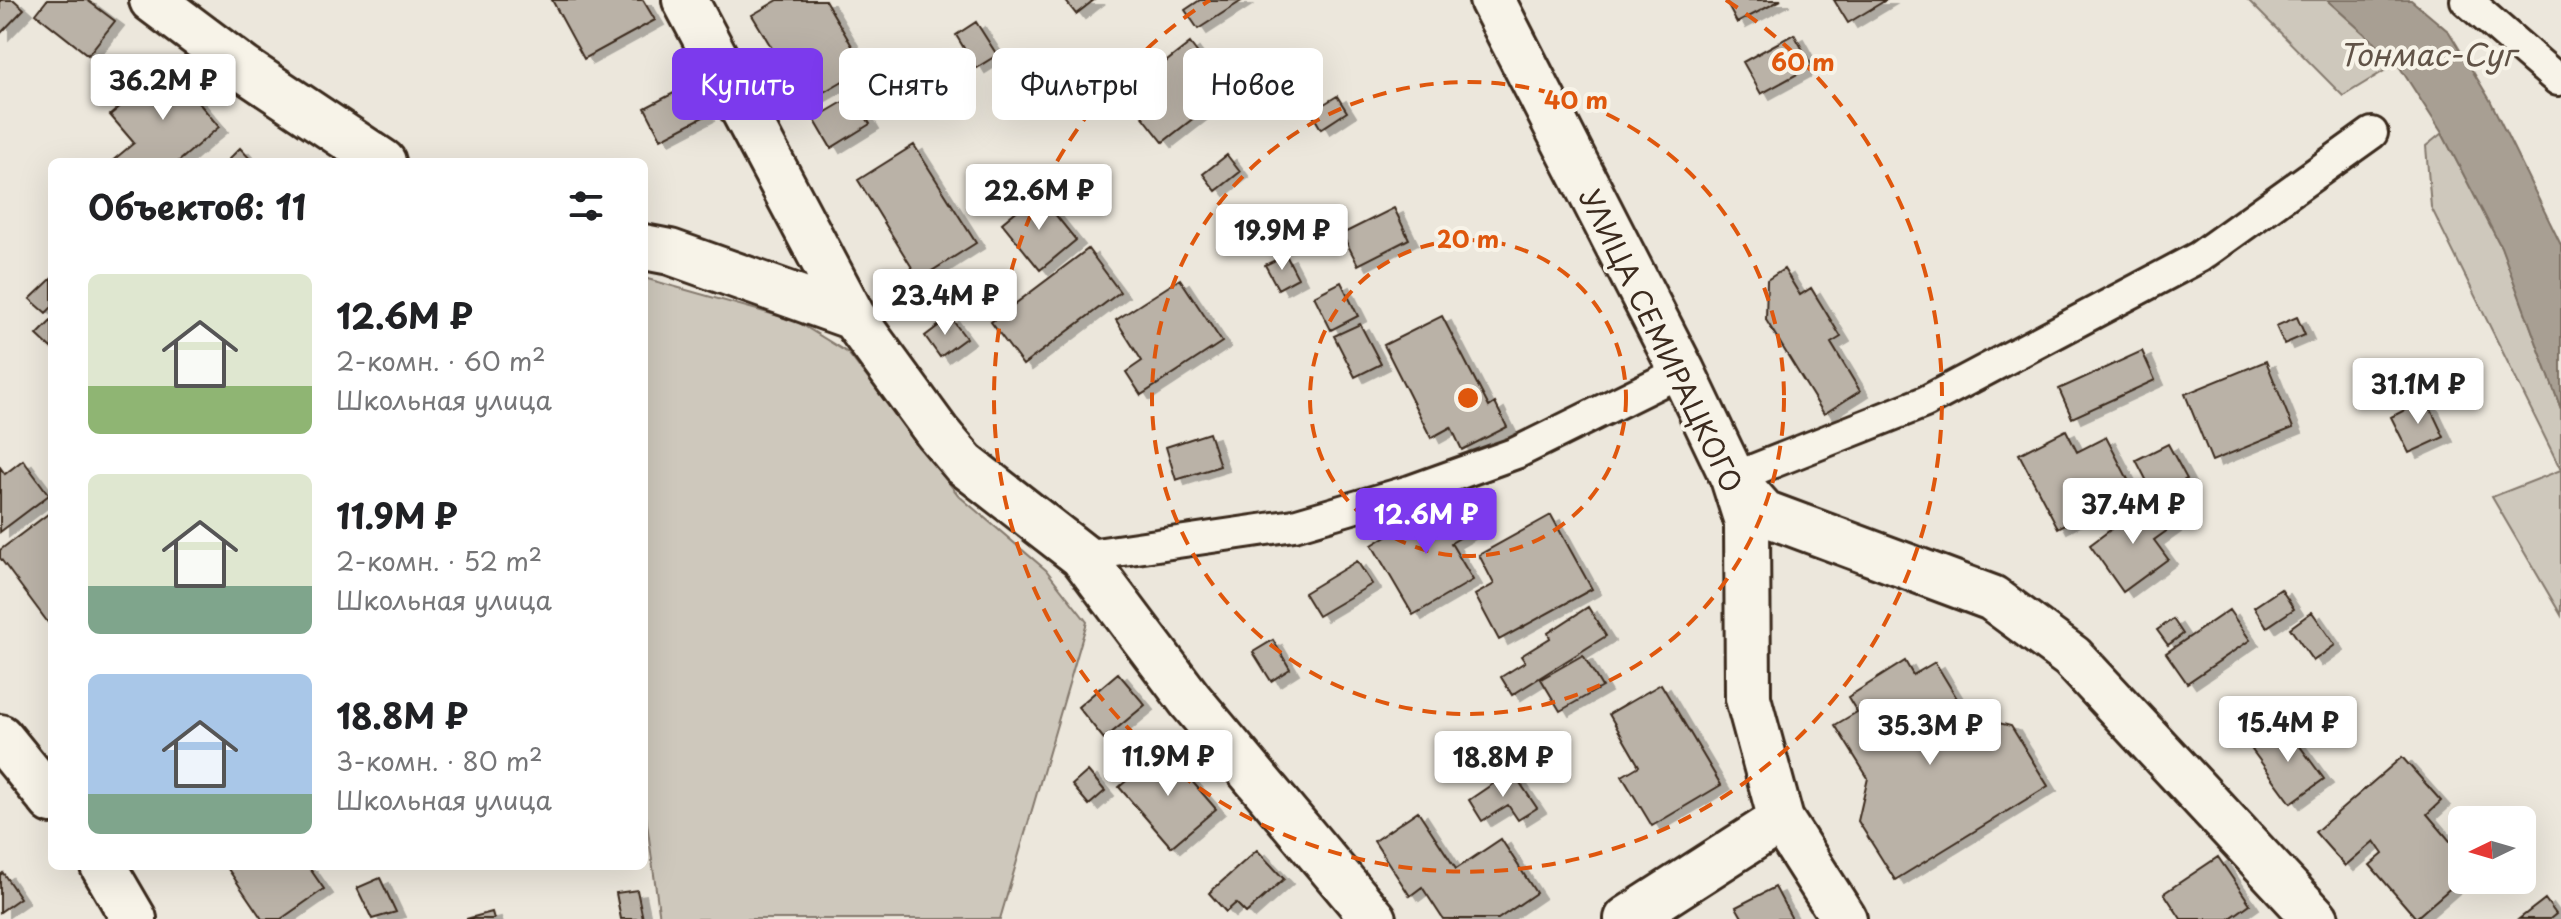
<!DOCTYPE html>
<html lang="ru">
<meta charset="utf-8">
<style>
:root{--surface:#fff;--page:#f6f6f6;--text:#202124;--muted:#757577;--accent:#7c3aed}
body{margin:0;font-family:"Playpen Sans",sans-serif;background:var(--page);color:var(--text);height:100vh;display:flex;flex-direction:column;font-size:30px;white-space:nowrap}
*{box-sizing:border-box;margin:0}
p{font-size:26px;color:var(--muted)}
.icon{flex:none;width:44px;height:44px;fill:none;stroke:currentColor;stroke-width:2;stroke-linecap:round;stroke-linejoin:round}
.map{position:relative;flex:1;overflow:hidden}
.details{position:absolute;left:48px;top:158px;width:600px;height:712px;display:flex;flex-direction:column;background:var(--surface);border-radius:12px;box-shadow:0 8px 32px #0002}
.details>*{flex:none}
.guide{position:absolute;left:672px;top:48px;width:760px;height:72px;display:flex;gap:16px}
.needle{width:52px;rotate:265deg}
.tools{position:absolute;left:2448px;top:806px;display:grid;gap:16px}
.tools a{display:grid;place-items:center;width:88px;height:88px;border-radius:12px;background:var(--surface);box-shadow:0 8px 32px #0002;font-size:40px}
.price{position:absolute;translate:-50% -68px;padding:0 18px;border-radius:8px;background:#fff;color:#222;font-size:26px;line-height:52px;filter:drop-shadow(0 2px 4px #0008)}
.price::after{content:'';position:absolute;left:50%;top:48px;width:24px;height:18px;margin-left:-12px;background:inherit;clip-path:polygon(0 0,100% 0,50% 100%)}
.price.on{background:var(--accent);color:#fff}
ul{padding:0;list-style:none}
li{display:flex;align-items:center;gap:24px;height:200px;padding:0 40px}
li span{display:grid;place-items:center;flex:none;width:224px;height:160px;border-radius:12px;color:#555}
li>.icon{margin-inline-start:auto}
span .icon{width:96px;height:96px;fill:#fffc;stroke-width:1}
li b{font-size:34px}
h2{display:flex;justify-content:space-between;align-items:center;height:96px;padding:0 40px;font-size:34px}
.tag{padding:0 28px;border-radius:12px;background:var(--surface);box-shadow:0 8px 32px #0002;font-size:28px;line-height:72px}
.tag.on{background:var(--accent);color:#fff}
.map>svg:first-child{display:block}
.green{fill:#cec8bc;stroke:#84796d;stroke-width:2}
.water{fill:#a89f93;stroke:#7c7064;stroke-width:2}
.building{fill:#bab2a7;stroke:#3b2a1e;stroke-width:2;filter:url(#shadow)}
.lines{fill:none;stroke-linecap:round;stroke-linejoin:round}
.service-casing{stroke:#3b2a1e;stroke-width:36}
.minor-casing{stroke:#3b2a1e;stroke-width:50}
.service{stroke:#f7f3e8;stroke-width:30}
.minor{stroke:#f7f3e8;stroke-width:44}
.ring{fill:none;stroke:#df570d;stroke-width:4;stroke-dasharray:14 10}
.labels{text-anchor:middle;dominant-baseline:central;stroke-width:8;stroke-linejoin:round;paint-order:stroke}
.street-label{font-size:28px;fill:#3b2a1e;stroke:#f7f3e8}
.water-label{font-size:30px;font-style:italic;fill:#615347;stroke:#f7f3e8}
.centre{fill:#df570d;stroke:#f7f3e8;stroke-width:4}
.ring-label{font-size:24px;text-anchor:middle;font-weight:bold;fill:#df570d;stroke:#f7f3e8;stroke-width:8;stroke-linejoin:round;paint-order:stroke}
</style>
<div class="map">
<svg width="2561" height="919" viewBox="0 0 2561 919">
<defs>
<filter id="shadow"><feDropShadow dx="9" dy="5" stdDeviation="0" flood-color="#0004"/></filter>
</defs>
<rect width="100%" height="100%" fill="#ece7dc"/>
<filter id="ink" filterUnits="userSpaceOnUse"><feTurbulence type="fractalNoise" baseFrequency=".0125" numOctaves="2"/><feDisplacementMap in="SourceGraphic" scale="16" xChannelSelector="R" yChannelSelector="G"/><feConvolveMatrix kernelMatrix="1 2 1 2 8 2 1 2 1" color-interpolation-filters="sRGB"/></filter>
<g filter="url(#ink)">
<path class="green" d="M2248,0H2327L2397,63L2343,96Z
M2442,133L2501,246L2561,409V615L2492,497L2561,470L2431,207L2426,146Z
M644,278L796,321L848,353L959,496L1046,570L1087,622L1000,919H660L644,801Z"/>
<path class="water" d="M2327,0H2411L2449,32L2490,100L2561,245V409L2501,247L2442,133L2397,63Z"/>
<path class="building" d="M0,0H14L24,9L0,34Z
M47,0H87L115,21L88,55L36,14Z
M552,0H643L655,20L584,59Z
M778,0H825L865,68L805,103L752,15Z
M1065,0H1094L1076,14Z
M1200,0H1243L1198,29L1185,10Z
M1725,0H1781L1737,23Z
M1834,0H1886L1848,23Z
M976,22L997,55L976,68L956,35Z
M1794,34L1812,66L1761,94L1743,62Z
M1190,43L1227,92L1163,142L1125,94Z
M168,66L219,127L178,162H111L134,143L110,115Z
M689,85L705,116L661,139L645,108Z
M853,96L870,124L831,148L814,119Z
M1337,96L1347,112L1321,129L1311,112Z
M914,145L976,243L919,279L858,180Z
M240,148L253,162H226Z
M1227,155L1240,172L1216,191L1203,174Z
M1038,193L1076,240L1040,270L1002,223Z
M1394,208L1409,239L1358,265L1342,234Z
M1088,249L1120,292L1023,365L991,322Z
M1286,255L1298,278L1278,289L1265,265Z
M1784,269L1800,295L1811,288L1841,337L1831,343L1860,391L1824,414L1766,320L1767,280Z
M52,278V307L46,313L30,299Z
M1180,279L1222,342L1141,395L1126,372L1142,361L1116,320Z
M1341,282L1358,316L1331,330L1314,296Z
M1442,316L1489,407L1495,403L1507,427L1462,450L1451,427L1431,438L1384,345Z
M950,317L966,338L940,357L925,336Z
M2297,317L2305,335L2284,344L2276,326Z
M52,320V349L37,335Z
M1360,324L1381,364L1355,377L1334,336Z
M2142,351L2155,380L2072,418L2059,389Z
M2266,361L2293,428L2212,461L2185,394Z
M2426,399L2444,437L2409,453L2391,417Z
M2066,430L2077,452L2106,437L2133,489L2058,528L2019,454Z
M1209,433L1220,466L1176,480L1166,447Z
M2168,444L2187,479L2154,495L2136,460Z
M23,460L49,495L0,532V467L5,474Z
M1450,497L1470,532L1451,543L1473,580L1413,615L1372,545Z
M2152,499L2172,527L2154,540L2168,559L2123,592L2090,545Z
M52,511V622L49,624L0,558V550Z
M1551,515L1592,589L1499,640L1475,595L1494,584L1479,555Z
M1357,561L1372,584L1318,616L1304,593Z
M2281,589L2294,609L2267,627L2254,607Z
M1588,607L1606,636L1512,695L1501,677L1525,662L1521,656L1550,638L1548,633Z
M2229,610L2250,640L2187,683L2166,653Z
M2312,612L2335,645L2313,661L2290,628Z
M2173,619L2183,634L2168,645L2157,630Z
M1273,640L1290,669L1271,681L1253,652Z
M1583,655L1602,687L1560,711L1541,679Z
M1905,661L1913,675L1935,662L1967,715L2011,726L2048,786L1895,880L1858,821L1868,778L1835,725L1857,712L1848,697Z
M1118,673L1145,705L1104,739L1078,707Z
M1661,684L1721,785L1652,826L1622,776L1639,766L1609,714Z
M2285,726L2324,779L2291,803L2252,750Z
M1164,749L1216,809L1171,847L1119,787Z
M2402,757L2441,801L2427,814L2462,855V878L2416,918L2370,865L2383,854L2374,841L2345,866L2315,832Z
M1088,771L1105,791L1089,805L1072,785Z
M1512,771L1537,808L1518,820L1508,805L1482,821L1469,800Z
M1418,811L1456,869L1501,839L1536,893L1498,919H1443L1422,887L1410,896L1374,841Z
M1257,850L1284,879L1246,913L1236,903L1226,912L1209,893Z
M2218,857L2250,904L2229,919H2181L2164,893Z
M226,866H308L324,889L281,919H262Z
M3,873L20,898L0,912V875Z
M380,878L396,912L372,919L357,888Z
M1775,887L1792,919H1743L1736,907Z
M637,890L643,919H621L616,893Z
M2545,899L2556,914L2550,919H2519Z
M492,912L494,919H466Z"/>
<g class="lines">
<g class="service-casing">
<path id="service" d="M2466,0L2558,80
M1733,478L1925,402L2199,257L2372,133
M1082,556L1294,525L1410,491L1516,453L1682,371"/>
</g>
<g class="minor-casing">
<path id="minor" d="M152,0L244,69L383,162
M685,0L853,317L937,432L964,464L1082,556L1190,700L1374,919
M1492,0L1682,371L1733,478L1747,522L1748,698L1781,820L1844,919
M644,247L670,252L853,317
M1734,479L1764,513L1992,598L2072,657L2316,919
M0,737L52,801
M103,866L134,919
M1627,919L1781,820"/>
</g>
<use href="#service" class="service"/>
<use href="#minor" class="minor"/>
</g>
</g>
<g class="ring">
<circle cx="1468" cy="398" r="158"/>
<circle cx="1468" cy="398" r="316"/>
<path d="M1726 0A474 474 0 1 1 1210 0"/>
</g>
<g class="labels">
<g class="street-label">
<text transform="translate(1662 340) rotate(64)">УЛИЦА СЕМИРАЦКОГО</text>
</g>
<g class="water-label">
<text x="2427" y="53">Тонмас-Суг</text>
</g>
</g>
<circle cx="1468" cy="398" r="12" class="centre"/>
<g class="ring-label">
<text x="1803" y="71">60 m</text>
<text x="1576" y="109">40 m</text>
<text x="1468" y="248">20 m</text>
</g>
</svg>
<div class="tools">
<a><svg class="needle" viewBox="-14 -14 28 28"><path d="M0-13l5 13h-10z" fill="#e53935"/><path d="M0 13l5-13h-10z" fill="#757577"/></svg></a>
</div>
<b class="price" style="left:163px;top:122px">36.2M ₽</b>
<b class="price" style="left:1039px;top:232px">22.6M ₽</b>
<b class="price" style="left:1282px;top:272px">19.9M ₽</b>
<b class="price" style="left:945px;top:337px">23.4M ₽</b>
<b class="price" style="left:2418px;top:426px">31.1M ₽</b>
<b class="price" style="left:2133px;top:546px">37.4M ₽</b>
<b class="price on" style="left:1426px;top:556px">12.6M ₽</b>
<b class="price" style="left:2288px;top:764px">15.4M ₽</b>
<b class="price" style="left:1930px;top:767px">35.3M ₽</b>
<b class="price" style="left:1168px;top:798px">11.9M ₽</b>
<b class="price" style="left:1503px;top:799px">18.8M ₽</b>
<div class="guide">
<a class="tag on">Купить</a>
<a class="tag">Снять</a>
<a class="tag">Фильтры</a>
<a class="tag">Новое</a>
</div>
<section class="details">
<h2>Объектов: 11<svg class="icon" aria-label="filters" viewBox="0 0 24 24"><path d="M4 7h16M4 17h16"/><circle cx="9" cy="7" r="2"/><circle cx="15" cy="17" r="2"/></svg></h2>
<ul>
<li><span style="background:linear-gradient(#dfe7d0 70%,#8fb573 0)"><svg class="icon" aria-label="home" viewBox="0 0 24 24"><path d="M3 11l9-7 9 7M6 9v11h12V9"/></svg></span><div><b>12.6M ₽</b><p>2-комн. · 60 m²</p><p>Школьная улица</p></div></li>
<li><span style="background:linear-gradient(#dfe7d0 70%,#7fa58c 0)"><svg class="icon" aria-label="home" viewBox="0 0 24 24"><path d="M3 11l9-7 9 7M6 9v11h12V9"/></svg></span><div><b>11.9M ₽</b><p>2-комн. · 52 m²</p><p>Школьная улица</p></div></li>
<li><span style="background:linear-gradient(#a9c7e8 75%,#7fa58c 0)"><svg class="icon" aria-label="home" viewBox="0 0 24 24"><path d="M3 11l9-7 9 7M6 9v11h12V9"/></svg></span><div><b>18.8M ₽</b><p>3-комн. · 80 m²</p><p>Школьная улица</p></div></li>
</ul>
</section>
</div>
